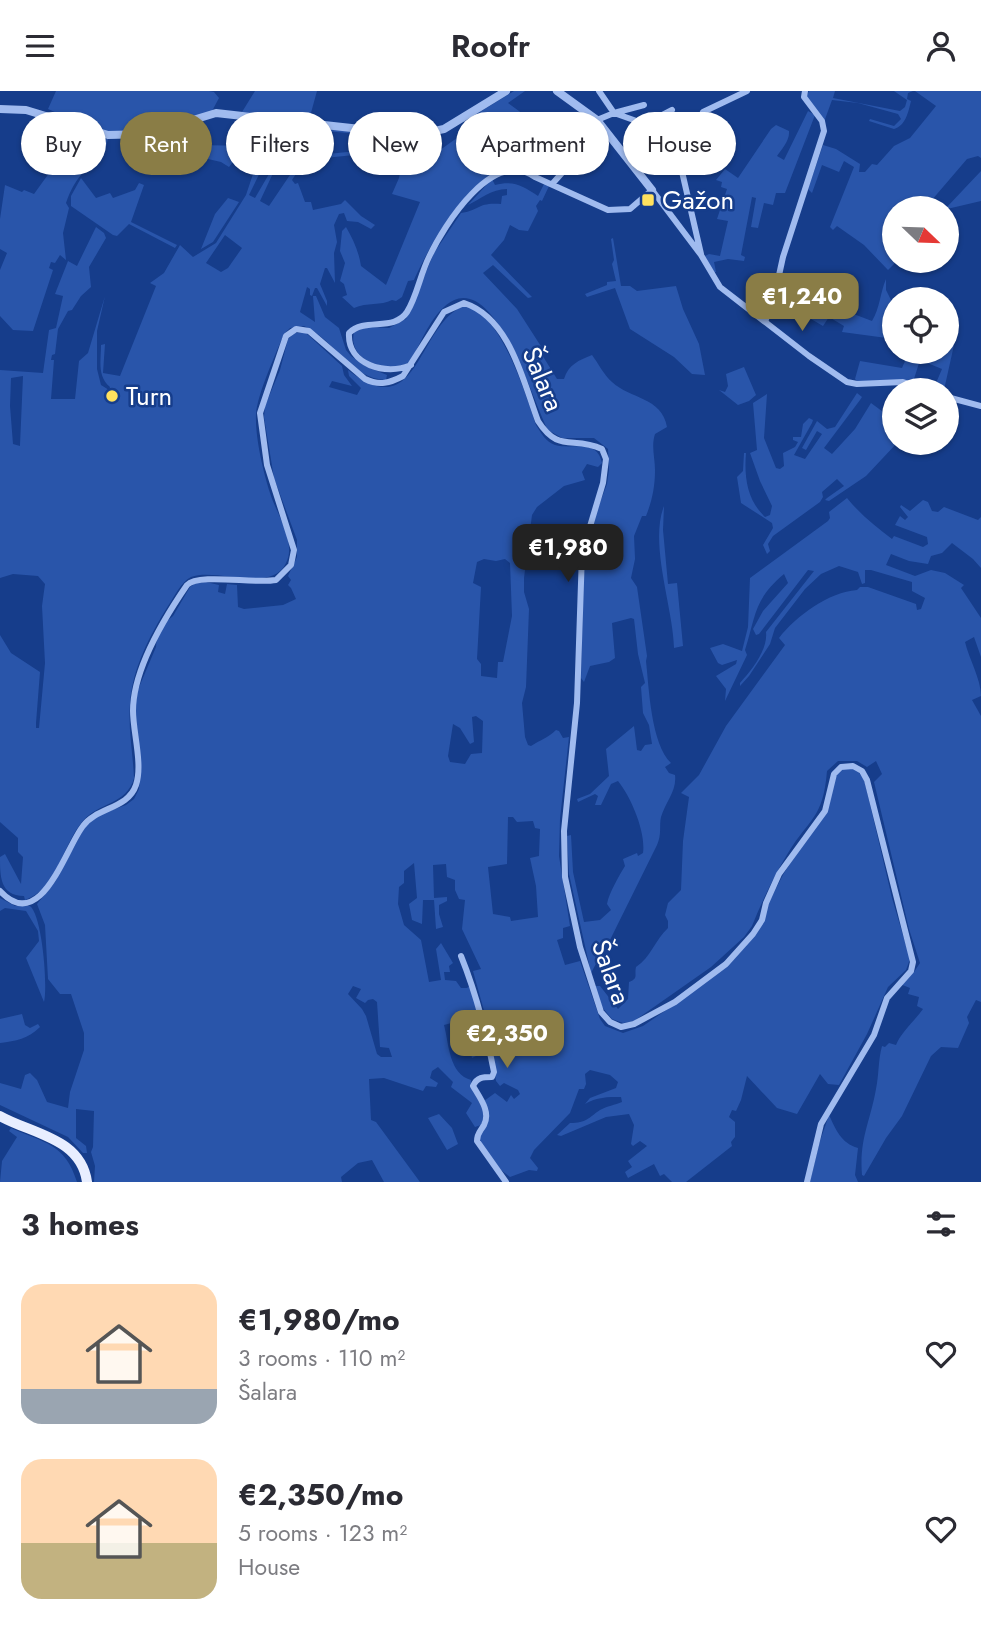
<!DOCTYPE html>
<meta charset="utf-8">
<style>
:root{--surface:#fff;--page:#f2f2f3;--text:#2b2b33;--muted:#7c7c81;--accent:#8a7d46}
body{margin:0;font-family:Jost,sans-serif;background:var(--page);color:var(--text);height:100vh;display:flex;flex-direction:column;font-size:26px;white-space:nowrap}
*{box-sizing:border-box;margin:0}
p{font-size:23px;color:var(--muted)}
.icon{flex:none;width:38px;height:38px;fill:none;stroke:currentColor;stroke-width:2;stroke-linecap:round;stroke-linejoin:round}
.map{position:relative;height:1091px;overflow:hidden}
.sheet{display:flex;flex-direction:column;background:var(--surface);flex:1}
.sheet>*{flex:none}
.top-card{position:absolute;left:21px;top:21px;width:940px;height:63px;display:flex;gap:14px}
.needle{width:46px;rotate:113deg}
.buttons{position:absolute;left:882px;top:105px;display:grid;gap:14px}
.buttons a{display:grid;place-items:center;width:77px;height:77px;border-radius:50%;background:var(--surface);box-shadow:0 2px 5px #0004;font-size:35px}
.price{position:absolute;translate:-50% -60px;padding:0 16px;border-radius:14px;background:var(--accent);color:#fff;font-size:23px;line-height:46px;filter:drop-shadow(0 2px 4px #0008)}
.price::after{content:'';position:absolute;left:50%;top:42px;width:21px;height:16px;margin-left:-10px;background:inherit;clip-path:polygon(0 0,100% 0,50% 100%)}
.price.selected{background:#222;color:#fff}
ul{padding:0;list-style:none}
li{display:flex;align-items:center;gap:21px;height:175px;padding:0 21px}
li span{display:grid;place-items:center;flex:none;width:196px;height:140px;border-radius:21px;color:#555}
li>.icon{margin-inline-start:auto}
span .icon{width:84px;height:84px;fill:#fffc;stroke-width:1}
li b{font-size:30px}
h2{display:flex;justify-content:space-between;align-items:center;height:84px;padding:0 21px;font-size:30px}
.pill{padding:0 24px;border-radius:32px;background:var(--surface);box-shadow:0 2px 5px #0004;font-size:24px;line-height:63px}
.pill.selected{background:var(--accent);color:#fff}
header{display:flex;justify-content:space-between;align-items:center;height:91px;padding:0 21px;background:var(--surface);font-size:32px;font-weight:600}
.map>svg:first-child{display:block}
.green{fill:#2955aa;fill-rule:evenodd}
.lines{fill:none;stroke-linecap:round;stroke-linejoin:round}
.minor{stroke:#a0bbef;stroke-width:6}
.tertiary{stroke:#a0bbef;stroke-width:8}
.primary{stroke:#e8eeff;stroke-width:10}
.poi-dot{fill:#ffe15e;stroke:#163d8b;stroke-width:2.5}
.labels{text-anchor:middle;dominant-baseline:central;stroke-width:5;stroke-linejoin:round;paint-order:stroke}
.poi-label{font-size:26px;fill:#fff;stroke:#163d8b;text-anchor:start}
.street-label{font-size:26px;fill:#fff;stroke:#163d8b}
</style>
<header><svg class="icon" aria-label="menu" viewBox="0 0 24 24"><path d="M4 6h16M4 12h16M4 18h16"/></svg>Roofr<svg class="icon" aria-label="person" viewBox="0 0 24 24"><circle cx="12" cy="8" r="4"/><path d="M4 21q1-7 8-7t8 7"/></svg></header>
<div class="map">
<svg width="981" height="1091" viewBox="0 0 981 1091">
<rect width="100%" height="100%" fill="#163d8b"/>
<path class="green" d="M56,0H209L214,1L219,7L212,20C187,28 135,47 110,42C89,37 69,27 48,18Z
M255,0H317L309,29L280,27L242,21Z
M514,0H525L508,12L553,45V53L558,57L551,66L544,62L536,80C484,51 430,153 414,189L408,190L402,206L396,210L392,209C381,215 367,211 354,217L342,206L347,204L344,193L340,190L345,172L340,160L342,140L346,136C353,148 359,161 361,175L386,194L420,111L392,103L399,87L402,71L363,59L360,56L361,49L417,65L433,64L478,32L480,29L475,24Z
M809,0H835L833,7L900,20L905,16L907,9L894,0H913L908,2L907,8L911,10C908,22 906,34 894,38L869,30L870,28L894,35L901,28L898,23L858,12L832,9L824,31L806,6Z
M915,0H981V67L978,65L967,68L931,110L927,116L929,117H894V170H897L888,179L864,154L837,135L833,139L830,136L854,76L844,70L839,81L822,74L812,102L808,98L823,54L836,58L860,73L859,81H865L872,73L877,74L894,55L910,47L936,15Z
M808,20L815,24L785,102H776L773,114L764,112L758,137L751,136L756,107L752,106L741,164L745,166L744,170L728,168L714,171L716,181H714L705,165L709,163L720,165L728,130L717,128L727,98L721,96L722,91L716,89L725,78L738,87L771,38L776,34L789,40C790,50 781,59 777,65L784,69Z
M70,35L108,48L104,63C84,79 75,87 66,112L69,117L63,142L66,169L60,164L55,172L51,171L49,177L53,179L33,240L13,239L0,225V179L7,162L0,158V128L5,94L22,101L24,99L34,103L65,60L57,52Z
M299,35L359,41V43L303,38L293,48L285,65L298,66L357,60L354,64L305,69L292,89L295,93L298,92L305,111H311L313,119L341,113L345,109L361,125L375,134L371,138L358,131L347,130L344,122L339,123L334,134L337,151L334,162L335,192L327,177H325L320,193L327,210V215L317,197H315L312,205L310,204V198L307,196L300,221L315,231L313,205H316L325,226L339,237L346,259L351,265L365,275L387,284L386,289C351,288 334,248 304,235L290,237L284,243C276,262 257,304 256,323C255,346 263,380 270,402C276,422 297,451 286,472C272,503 216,476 191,486C181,491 174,506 168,515C150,544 132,578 130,613C128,637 133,663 134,687C127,714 98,711 82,731C62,755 57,798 25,809L24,805C0,805 0,785 0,766L5,763L21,793L23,766L18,761V747L0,731V544L11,562L40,581L36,632V637H39L45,572L42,515L45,493L38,485L13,483L0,487V279L43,282L49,239L56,237L63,205L55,203L68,170L77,175L96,136L104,142L106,147L89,176L91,196L81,205L72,219L68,220L58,238L55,263L52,264L51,269H54L51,308H75L79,270L88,262L105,205L97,240V278L101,294L109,299L110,296C97,285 101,270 101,254L105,253L103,282L120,285L156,195L150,192L164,182L180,154L193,166L216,152L246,104L261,59L269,63L249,104L255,107L269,83L275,78L260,110L269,115L298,72V69L280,67ZM225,144L242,157L228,177L221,181L206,172ZM23,285L20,354V355L13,353L10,315L11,287Z
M255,38H257L258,63L253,76L233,71L229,76L221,71L195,65L194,56L196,54L254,55Z
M981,80V110L947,118L946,117Z
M81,87L96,107L110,102L113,107L135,99L139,92L144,94L131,131L177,154L175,157L129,133L117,145L113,144L71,115V105Z
M492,88L495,94C514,89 523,95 538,105L545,91L549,95L542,110L540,109L536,115L538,120L528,140L519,139L510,134L504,149L491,164L532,206L528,207L493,174L483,182L517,218L544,260V267L557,288H564C568,274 579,269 592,264C598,272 604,284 612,291C630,308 662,306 667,336L655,343C651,355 655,367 655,379C655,396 652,410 646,425H642L634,445L635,468L631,487L637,496L647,565L646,570C649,597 651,653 671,672L665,676L669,682L675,684C677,700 666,710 661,726C659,735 662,743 657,754L608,853L601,854L597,858L598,869L591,882L569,783L567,745L571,744L573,781L584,831L600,829L611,819L607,813C609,802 619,785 625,775L623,768L637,762L638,765L643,762C646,741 631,706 618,690L611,693L601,714H595L598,705L595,703L578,711L577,708L590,703L609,685L606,658L634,635L637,659L641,660L645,654L652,653L649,634L643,622L641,596L645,592L638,563L634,528L631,527L612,532L615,567L609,571L590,575L584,591L581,587L584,468L592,433L607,393L609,379L608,358L594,347H562L548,339C534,315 493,170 444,216C429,229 420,254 410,271C388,283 347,270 354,241L367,236L389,237L406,228L434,162L461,122C480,119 478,111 501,113L502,105L507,104V98C491,98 481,108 468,114Z
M228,107L239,111L213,151L201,158L215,123Z
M613,147L621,195H630L637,200L676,195L683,218L699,253L705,284L692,283L674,266L630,238L615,197L587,206L585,203L607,194V191L616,190L612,173L614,169L611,148Z
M886,188V199L894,215V248L842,241L844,235L829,226L823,235L811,228L818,214L838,226L843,219L872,230C880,217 880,202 886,188Z
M464,215C500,219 526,304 536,334C541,342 546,351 555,354C573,359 597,347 602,372L598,376L587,373L582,381L585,389L564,395L537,416L532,424L524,487V501L529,518L526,596L522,612L525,646L528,654L531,655C540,649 548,647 556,639L559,640L563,647L569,646L560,728L559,765L570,835L563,837V847L557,849L565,874L580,870L600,928L605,935L623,942L643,935L675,913L747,853L784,782L829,714L837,680C850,676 856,675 864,688L892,807L910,868L906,879L888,896L867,943L839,994L828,993L820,983L797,1023L777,1017L747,985L741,1009L736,1020L732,1019L729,1026L735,1031V1046L731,1051L732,1055L686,1091H672L664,1083L660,1085L654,1073L628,1087L625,1081L632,1076L628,1070L647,1055L640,1050L633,1055L631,1053L634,1034L629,1023L606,1026L561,1045L557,1044L570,1032C587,1032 588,1027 600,1019C607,1015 615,1014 622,1011L621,1006C608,1006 596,1006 585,1013L590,1007L616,997L618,991L610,984L590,979L585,983L586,993L584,998H579L570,1022L534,1059L530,1067L538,1077L537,1080L529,1079L510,1086L501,1079L480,1051L479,1046C487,1032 492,1025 484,1010L495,1002L507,1011L511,1004L514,1008L520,1003L518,999L504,992L500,995L496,990L486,927L473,880L481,878L462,838L465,809L459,808L455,799V789L447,786L446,773L433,774L434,807L447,806V810L439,814V823L443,836L436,838L434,809H423L422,833L412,829L409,813L417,807L414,772L404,780V792L399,796L398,813L404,834L421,849L429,891L441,889L436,858L441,852L453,872L449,875L450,881H444L445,889L456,890L461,897H467L473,892L484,941L475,944L478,959L476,965L472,967L464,933L459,930L444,934C449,953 449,983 471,989C472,1002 482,1013 485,1026L481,1034L475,1036L466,1022L472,1012L451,996L453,991L438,976L432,980L430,987L438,992L436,996L426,995L423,1000L384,987L369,988L371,1029L376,1031L420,1091H384L372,1069L358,1072L341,1086L342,1091H94L95,1075L91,1061L93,1056L94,1020L76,1018V1047L86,1055L87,1062H83L68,1046L0,1014V992L21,998L25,984L30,982L37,989L47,1011L68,1017L70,1001L84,959V942L71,903H60L48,888L45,834L37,813L55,791L85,736L98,724L126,714L134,708L139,698L141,680L135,620L137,601L156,556L157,545L167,530L173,525L190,496L196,492L206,491L219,494L218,501L225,503L227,493L237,494L238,516L244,518L283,514L296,508L291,497L288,494L291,489L288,485L297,466V449L274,387L264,326L265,315L280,279L288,248L295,242H306L342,275L344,284L352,295L332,290L329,296L357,304L361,297L349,285L348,279C420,336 416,234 464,215ZM484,468L496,470L505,468L510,472L512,525L503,571H498L497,587L481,585V573L477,568L481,496L473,492L477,471ZM476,625L483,630L482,662L471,663L465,673L450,671L448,665L453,633L460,637L470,653L474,651L472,626ZM508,726H513L517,731L533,730L535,737L540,738L539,765L530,767L536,795L538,826L511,830L510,826L493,823L488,776L507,773ZM353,895L361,898L356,907L365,912L368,909L373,908L377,911L380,956L389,957L392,966H381L377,963L366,925L362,918L348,903Z
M947,244L956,245L944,299H933L942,278L920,269L913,291L857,290L855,288L860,270L902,277L908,263L903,261H947Z
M744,276L756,304L749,310L738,314L719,299L725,301L728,295L726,283Z
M857,302L862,306L860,309L824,357L832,363L855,338L871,312L894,329V340L890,343L894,346V352H897L866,385L829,410L825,409L827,407L844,395L837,388L822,401L823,406L820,411L773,445L768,453L770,460L767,463L763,454L773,437L772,432L741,412L737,386L743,380L744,362H746C744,386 747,409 765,426L770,424L772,415L760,390L750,362L757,359L753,312L767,303L764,347L776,377L780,378L784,375L783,362L795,356L798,351L793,349V346H801L803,333L809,327L813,329L812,332L794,364L805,368L822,343L817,340L806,359L802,357L817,330L827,338L835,336Z
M847,407C860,423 876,436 892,448L894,445L923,456L928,453L927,446L895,434L900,425L905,429L908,426L900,416L901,414L910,420L923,409L928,411L932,420L938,421L944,416L978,429L981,426V477L973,468L952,452L942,462L931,465L928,473L909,470L891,463L886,474L915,485L931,479L945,482L964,494L961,497L981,527V566L974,546L965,551C969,568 981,588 981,605L972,609L981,625V911L976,909L967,926L969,932L958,957L941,956L931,965L902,1025L886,1047L864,1085L862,1084C859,1048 870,1032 876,998C879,984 878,970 882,955L885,956L889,952L896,954C900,943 915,929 923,918L917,915L919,906L908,903L910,897L900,893L914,881L920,872L909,838L874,691L882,683L876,670L867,676L857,670H838L827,680C823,728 810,726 788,762C774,785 762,810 752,835L744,846L711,876L634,930L623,932L612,928L602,916L595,895H600L618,918L628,908L629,891C639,887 634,884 636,876C651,866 655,849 668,837V830L665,824L668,812L681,799L683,750L689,706L681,702L699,684L726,635L785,554L779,547C796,525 829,501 857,499L860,496H868L916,513L917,519L921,518L925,507L912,500V491L871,479H865V492L862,493L858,481L839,475L821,483L805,498L775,537L770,553L749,585L740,595V592C751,580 768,559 766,541L814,480L808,479L759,543L756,544L753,538L763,520L788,492L784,483C754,508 756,524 745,559L747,564L725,610L726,598L716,585L736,573L737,569L722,574L718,572L710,557L723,553L742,560L748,536L750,487L828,430L830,427L829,421Z
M664,415L663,439L668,493L677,492L683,555L674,557C673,516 649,453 664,415Z
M0,807L15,815H30C42,824 48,895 44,911L26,867L39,850L38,840L26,820L5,817L0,820Z
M22,923L25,934L30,937L38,933L40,936C28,948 16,950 0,952V928Z
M439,1023L452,1037L458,1053L447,1059L428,1027Z
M829,1024C836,1039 841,1052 858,1057L855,1084L858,1091H810L819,1053Z
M11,1037C44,1052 65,1052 77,1091H0L2,1070L17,1046L9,1040Z"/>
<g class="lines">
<path class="minor" d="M599,0L614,22L644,14
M597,29L614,22L645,33L672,19
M553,92L603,36
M701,163L680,72L685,54L696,38L703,21L747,0
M765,231L774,207L783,166L824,40L822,30L804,6L805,0
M411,274C386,285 347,274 349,242C365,226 394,241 407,221C417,205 420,184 429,166C444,134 493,56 535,86L608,119L630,118L652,99L701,164L720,196L809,265L847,291L857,293L903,291L926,299
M947,306L981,315
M0,800C41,844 65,758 83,735C97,716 128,718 136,694C143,674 133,641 133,620C133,579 165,526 187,494C199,482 254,493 276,489L291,474L294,459L267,374L260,322L286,245L296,238L309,240L365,288C379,295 390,292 403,285L444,221L464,212C510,227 523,290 538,330C559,363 573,344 602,358L606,368L603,392L582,462L577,612L564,740L565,786L580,856L601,921L610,931L621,936L634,933L675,911L726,873L753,843L762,829L766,812L779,783L825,720L834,683L841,676L853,675L862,680L867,689L913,871L911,880L887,907L874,944L821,1033L807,1091
M461,865C476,902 486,941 494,981L492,986C483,986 477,986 473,995C480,1007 491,1021 484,1034C480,1041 477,1042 477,1050L506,1091"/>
<path class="tertiary" d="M557,0L597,29L652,99
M0,18L26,19L108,44L147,43L216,22L415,44L444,38L506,0"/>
<path class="primary" d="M0,1025C32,1043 81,1047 87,1091"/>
</g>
<g class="poi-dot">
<rect x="641" y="102" width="14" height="14" rx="3.5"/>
<circle cx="112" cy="305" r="7"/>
</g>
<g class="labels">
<g class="poi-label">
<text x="662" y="109">Gažon</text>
<text x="126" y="305">Turn</text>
</g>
<g class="street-label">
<text transform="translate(543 288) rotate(67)">Šalara</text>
<text transform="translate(611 881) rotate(70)">Šalara</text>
</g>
</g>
</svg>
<div class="buttons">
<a><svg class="needle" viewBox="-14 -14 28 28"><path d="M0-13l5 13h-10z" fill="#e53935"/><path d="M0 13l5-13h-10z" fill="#7c7c81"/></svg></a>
<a><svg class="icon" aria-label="locate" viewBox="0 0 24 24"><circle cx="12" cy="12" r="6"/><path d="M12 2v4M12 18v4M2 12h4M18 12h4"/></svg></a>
<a><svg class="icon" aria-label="layers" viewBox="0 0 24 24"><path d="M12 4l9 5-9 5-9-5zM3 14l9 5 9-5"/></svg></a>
</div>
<b class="price" style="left:802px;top:242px">€1,240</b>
<b class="price selected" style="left:568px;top:493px">€1,980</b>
<b class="price" style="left:507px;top:979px">€2,350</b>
<div class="top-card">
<a class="pill">Buy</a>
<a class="pill selected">Rent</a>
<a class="pill">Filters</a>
<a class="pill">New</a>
<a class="pill">Apartment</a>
<a class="pill">House</a>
</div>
</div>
<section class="sheet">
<h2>3 homes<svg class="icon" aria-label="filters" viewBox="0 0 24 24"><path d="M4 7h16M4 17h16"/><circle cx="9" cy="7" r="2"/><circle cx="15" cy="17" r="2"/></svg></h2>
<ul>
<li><span style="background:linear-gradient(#ffd9b3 75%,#9aa5b1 0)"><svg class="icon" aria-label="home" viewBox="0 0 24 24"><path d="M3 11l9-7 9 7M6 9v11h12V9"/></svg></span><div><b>€1,980/mo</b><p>3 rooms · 110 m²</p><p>Šalara</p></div><svg class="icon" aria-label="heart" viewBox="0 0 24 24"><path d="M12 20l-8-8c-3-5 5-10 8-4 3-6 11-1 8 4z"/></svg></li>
<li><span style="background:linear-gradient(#ffd9b3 60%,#c2b280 0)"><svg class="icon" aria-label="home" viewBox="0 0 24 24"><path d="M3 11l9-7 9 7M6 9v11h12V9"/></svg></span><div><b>€2,350/mo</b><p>5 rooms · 123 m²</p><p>House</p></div><svg class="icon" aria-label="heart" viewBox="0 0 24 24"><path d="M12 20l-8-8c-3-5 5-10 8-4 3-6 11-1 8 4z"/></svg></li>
</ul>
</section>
